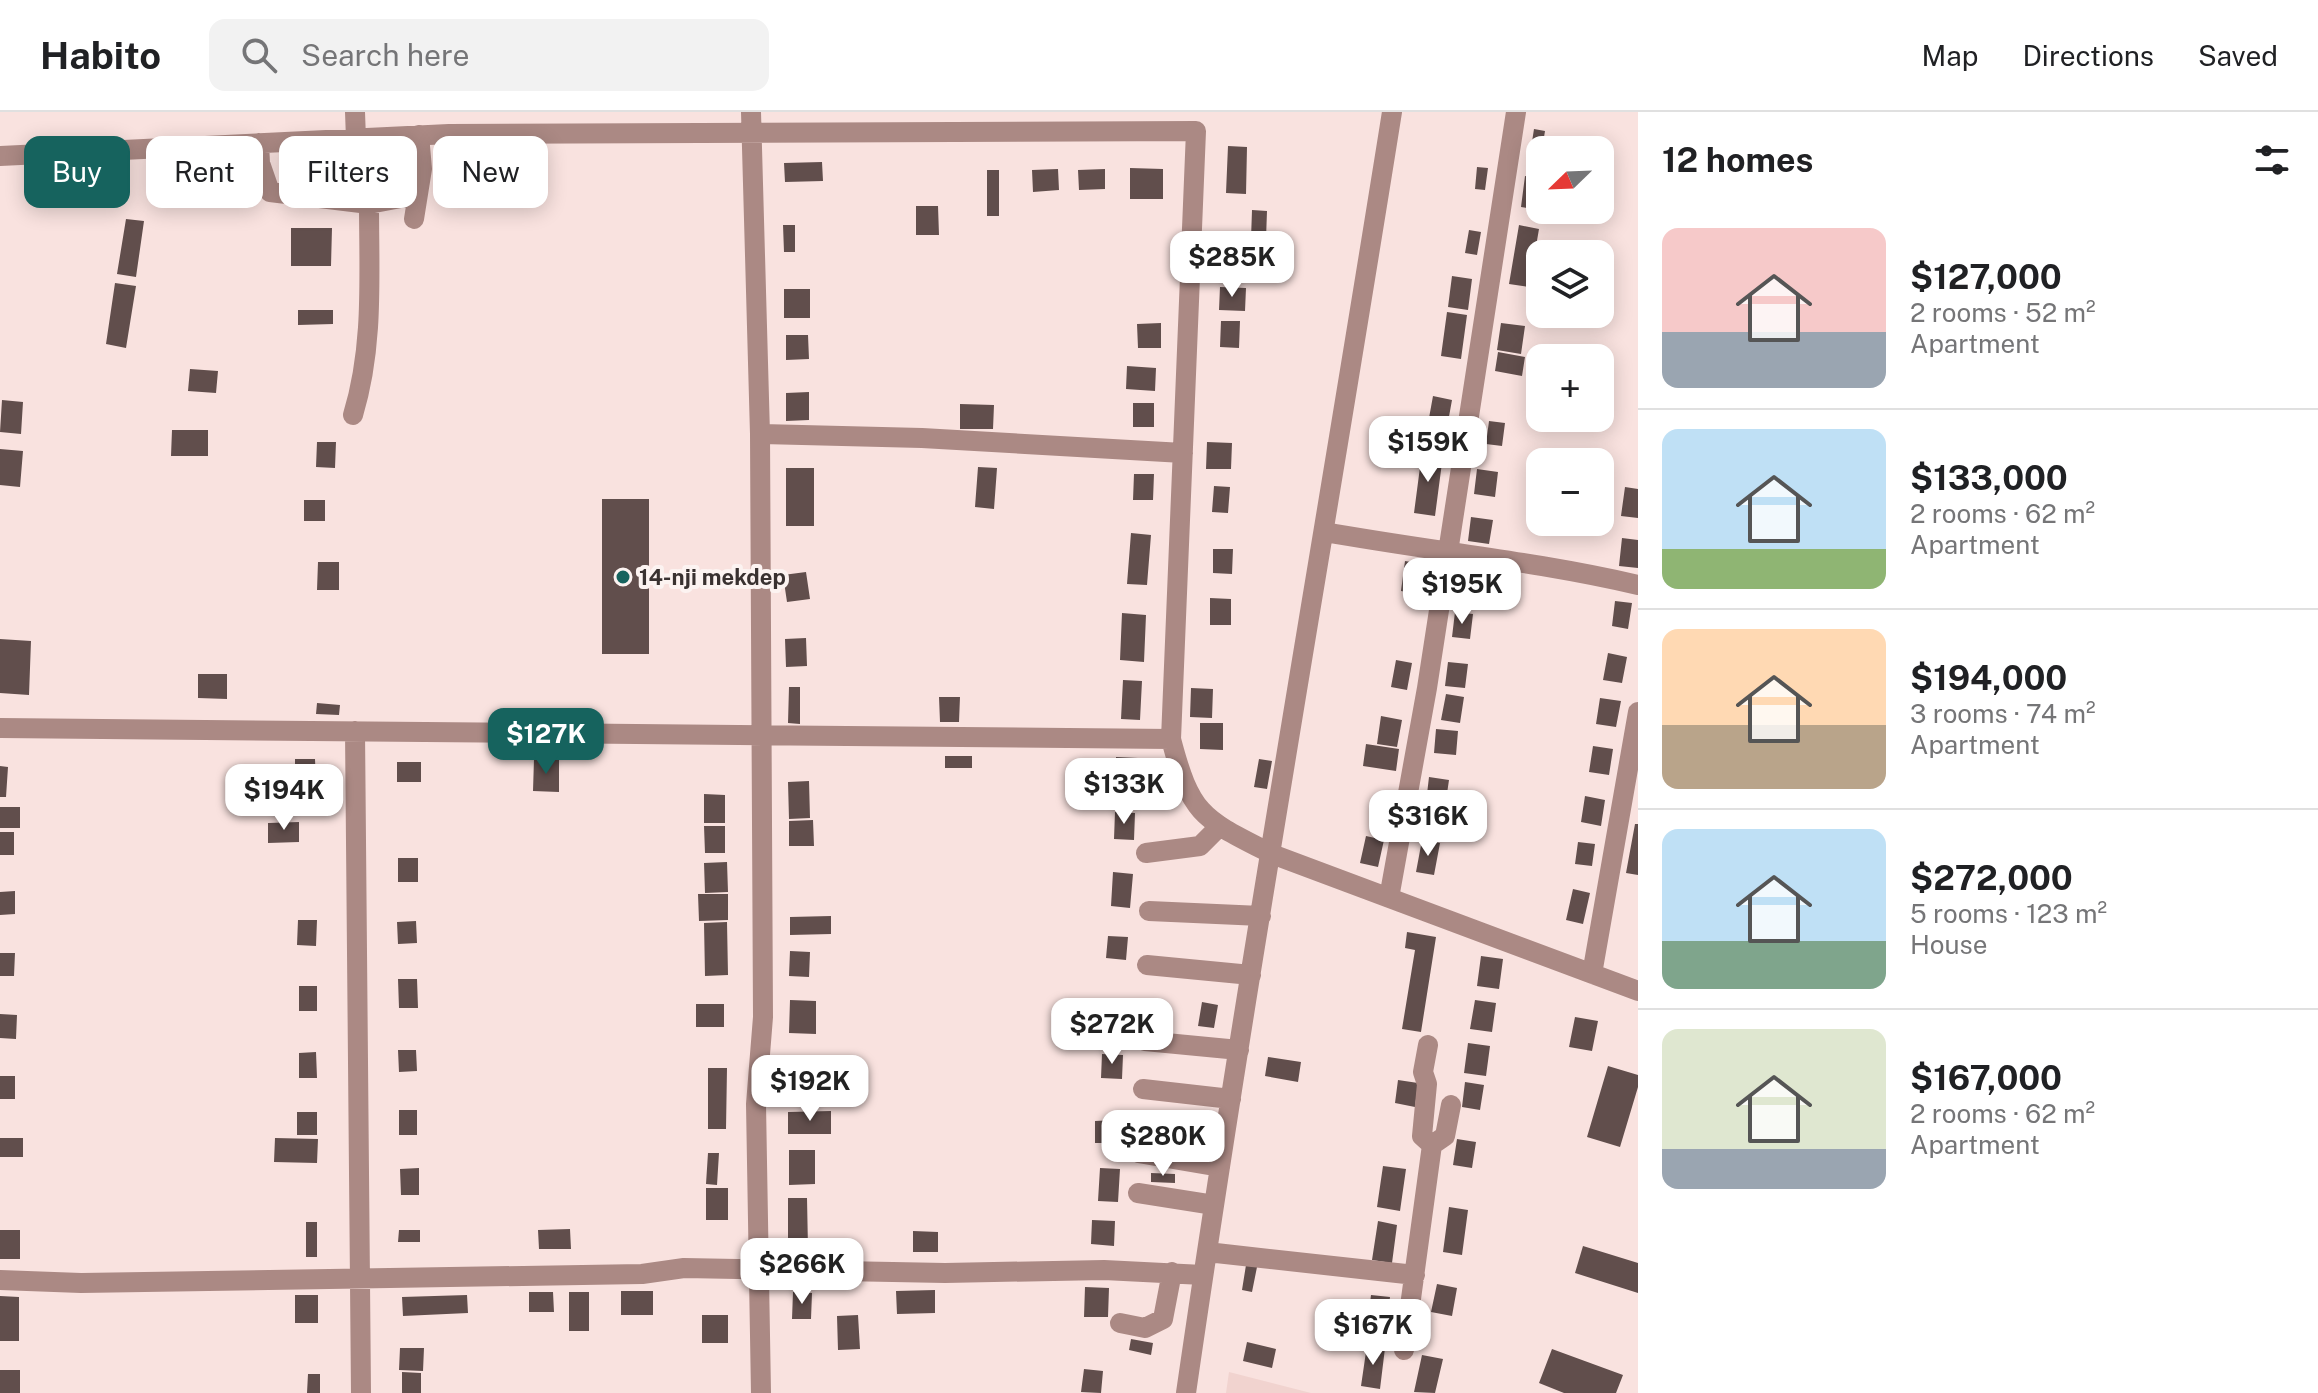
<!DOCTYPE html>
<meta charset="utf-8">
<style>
:root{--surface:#fff;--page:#f2f2f2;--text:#202124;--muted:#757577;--line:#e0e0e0;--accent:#16635e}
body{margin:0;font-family:"Public Sans",sans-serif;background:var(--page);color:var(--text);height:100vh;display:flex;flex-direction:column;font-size:30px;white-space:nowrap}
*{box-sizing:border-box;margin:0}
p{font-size:26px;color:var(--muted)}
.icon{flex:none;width:44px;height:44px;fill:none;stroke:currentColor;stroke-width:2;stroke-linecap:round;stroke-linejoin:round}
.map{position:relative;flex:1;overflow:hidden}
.details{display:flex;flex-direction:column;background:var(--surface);width:680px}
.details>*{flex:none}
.guide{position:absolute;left:24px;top:24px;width:760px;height:72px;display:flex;gap:16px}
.needle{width:52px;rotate:247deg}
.controls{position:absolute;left:1526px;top:24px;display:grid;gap:16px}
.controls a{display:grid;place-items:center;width:88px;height:88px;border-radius:16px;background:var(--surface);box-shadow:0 4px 20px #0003;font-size:40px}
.price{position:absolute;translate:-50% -68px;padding:0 18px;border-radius:16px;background:#fff;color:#222;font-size:26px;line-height:52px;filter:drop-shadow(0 2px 4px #0008)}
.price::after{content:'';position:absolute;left:50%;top:48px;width:24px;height:18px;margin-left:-12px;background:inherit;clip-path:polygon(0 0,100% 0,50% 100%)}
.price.selected{background:var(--accent);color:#fff}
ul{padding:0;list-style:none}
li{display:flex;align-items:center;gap:24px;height:200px;padding:0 24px}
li+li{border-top:2px solid var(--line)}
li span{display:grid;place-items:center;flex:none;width:224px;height:160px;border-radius:16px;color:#555}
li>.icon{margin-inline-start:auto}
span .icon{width:96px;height:96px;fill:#fffc;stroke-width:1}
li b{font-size:34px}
h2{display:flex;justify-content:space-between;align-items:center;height:96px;padding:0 24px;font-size:34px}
.tag{padding:0 28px;border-radius:16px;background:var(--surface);box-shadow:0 4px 20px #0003;font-size:28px;line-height:72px}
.tag.selected{background:var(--accent);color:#fff}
header{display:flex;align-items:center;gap:48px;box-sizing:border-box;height:112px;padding:0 40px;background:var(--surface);border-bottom:2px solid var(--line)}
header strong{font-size:38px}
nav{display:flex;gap:44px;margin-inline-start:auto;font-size:28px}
.search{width:560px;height:72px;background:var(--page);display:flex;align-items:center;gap:20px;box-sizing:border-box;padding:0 28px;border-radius:16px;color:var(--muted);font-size:30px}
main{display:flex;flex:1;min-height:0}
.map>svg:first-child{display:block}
.built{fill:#f1d3cf}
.building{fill:#614e4c}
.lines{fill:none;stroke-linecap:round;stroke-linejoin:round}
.minor{stroke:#ab8984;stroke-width:20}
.poi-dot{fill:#16635e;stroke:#fcf3f1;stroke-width:3}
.labels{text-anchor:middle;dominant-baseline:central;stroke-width:8;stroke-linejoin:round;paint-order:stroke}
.poi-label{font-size:22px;font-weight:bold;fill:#393130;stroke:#fcf3f1;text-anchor:start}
</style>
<header>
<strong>Habito</strong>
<div class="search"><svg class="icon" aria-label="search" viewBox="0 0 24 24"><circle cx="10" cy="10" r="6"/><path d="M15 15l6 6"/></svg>Search here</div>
<nav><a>Map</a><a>Directions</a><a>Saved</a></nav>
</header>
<main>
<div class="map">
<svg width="1638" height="1281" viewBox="0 0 1638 1281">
<rect width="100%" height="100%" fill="#f9e2df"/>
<path class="built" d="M1229,1260L1311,1281H1226Z"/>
<path class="building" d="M1534,17L1545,19L1540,50L1529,49Z
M1228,34L1247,35L1246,82L1226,81Z
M499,49L500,82L451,83L450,51Z
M822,50L823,69L785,70L784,51Z
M1477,55L1488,56L1485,78L1475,77Z
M1130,56L1163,57V87H1130Z
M1058,57L1059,78L1033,80L1032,58Z
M1105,57V77L1079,78L1078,58Z
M987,58H999V104H987Z
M259,61L260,83L218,84V62Z
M187,63H211V75H187Z
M90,64L92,77L70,79L69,66Z
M1525,64L1540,66V98L1521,95Z
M916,94H938L939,123H916Z
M1252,98L1267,99L1266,127H1251Z
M126,107L144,109L136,165L117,162Z
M783,113H795V140H784Z
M1519,113L1539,117L1529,175L1509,172Z
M291,116H332L331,154H291Z
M1469,118L1481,120L1477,143L1465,141Z
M1452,164L1472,167L1468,198L1448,195Z
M115,171L136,174L126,236L106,232Z
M1220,175L1246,176L1245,199L1219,198Z
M784,177H810V206H784Z
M298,198H333V212L298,213Z
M1447,200L1467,203L1461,247L1441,244Z
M1221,209H1240L1239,236L1220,235Z
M1161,211V236H1138L1137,212Z
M1501,211L1525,214L1521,242L1497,238Z
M786,223H808L809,247L786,248Z
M1498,240L1525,245L1522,264L1495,259Z
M1127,254L1156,256L1155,279L1126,277Z
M190,257L218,259L216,281L188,279Z
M809,280V308L786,309V281Z
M1433,284L1452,288L1448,310L1429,306Z
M2,288L23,290L21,322L0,320Z
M1133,291H1154V315H1133Z
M960,292L994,293L993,317H960Z
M1489,309L1505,311L1502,334L1486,332Z
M172,318H208V344H171Z
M317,330H336L335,356L316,355Z
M1207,330L1232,331L1231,357H1206Z
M0,337L23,339L20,375L0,373Z
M1422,340L1443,343L1435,404L1414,401Z
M978,355L997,356L994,397L975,395Z
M786,356H814V414H786Z
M1477,357L1498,360L1495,385L1474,382Z
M1134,362H1154L1153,388H1133Z
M1214,374L1230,375L1228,401L1212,400Z
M1625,375L1638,377V406L1621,404Z
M602,387H649V542H602Z
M304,388H325V409H304Z
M1471,405L1493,408L1489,432L1468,429Z
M1131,421L1151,423L1147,473L1127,472Z
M1622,426L1638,428V456L1619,454Z
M1213,437H1233L1232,462L1213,461Z
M1405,449L1428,453L1423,483L1401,479Z
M318,450H339V478H317Z
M806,460L810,487L787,490L783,463Z
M1462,461L1486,465L1483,486L1458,482Z
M1210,486L1231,487V513H1210Z
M1615,489L1632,491L1628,517L1612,514Z
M1455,500L1473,502L1470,527L1452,525Z
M1122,501L1146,503L1144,550L1120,548Z
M806,526L807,554L786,555L785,527Z
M0,527L31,529L29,583L0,581Z
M1608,541L1627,545L1622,571L1603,568Z
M1396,548L1412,551L1407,578L1391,575Z
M1448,550L1468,552L1465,576L1445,574Z
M198,562H227V587L198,586Z
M1123,568L1142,569L1140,608L1121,607Z
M789,575H800V612L788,611Z
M1191,576L1213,577L1212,606L1190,605Z
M1446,582L1464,585L1460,611L1441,608Z
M939,585H960L959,610H940Z
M1600,586L1621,589L1616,615L1596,612Z
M317,591L340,593L339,603L316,602Z
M1381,604L1402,608L1397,635L1377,632Z
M1200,611H1223V638L1200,637Z
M1436,617L1458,619L1456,643L1434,641Z
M1366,632L1399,637L1396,659L1363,654Z
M1593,634L1613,637L1609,663L1589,660Z
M945,644H972V656H945Z
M1116,645L1138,646V672H1116Z
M295,647H315L316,671H295Z
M534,647L559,648V680L533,679Z
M1259,647L1272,649L1267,677L1254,675Z
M397,650H421V670H397Z
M0,654L8,655L6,685H0Z
M1429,665L1449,668L1444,702L1425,699Z
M809,669L810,706L789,707L788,670Z
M704,682L725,683V711H704Z
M1585,684L1605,688L1601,714L1581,710Z
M0,695H20V716H0Z
M1115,700L1135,701L1134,728L1114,727Z
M813,708L814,734H789V709Z
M299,710V730L268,731V711Z
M1635,712H1638V763L1626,761Z
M704,714H725V741H705Z
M0,720H14V743H0Z
M1366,724L1384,728L1378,755L1360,751Z
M1422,728L1440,731L1434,763L1416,760Z
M1578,730L1595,732L1592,754L1575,752Z
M398,746H418V770H398Z
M727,750L728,780L705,781L704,751Z
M1113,760L1133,762L1130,796L1111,794Z
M1573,777L1590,781L1583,812L1566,808Z
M15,779V802L0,803V780Z
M698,782H728V808L699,809Z
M831,804V822L790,823V805Z
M298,808H317L316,834L297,833Z
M416,809L417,831L398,832L397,810Z
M727,810L728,863L705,864L704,811Z
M1407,820L1436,825L1421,920L1402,917L1415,838L1405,836Z
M1108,824L1128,825L1126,848L1106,846Z
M790,839L810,840L809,865L789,864Z
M0,841H15L14,864H0Z
M1481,844L1503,847L1499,877L1477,874Z
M398,867H417L418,896H399Z
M299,874H317V899H299Z
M790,888L816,889V922L789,921Z
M1475,888L1496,891L1492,920L1470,917Z
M1202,890L1218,893L1214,916L1198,914Z
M696,892H724V915H696Z
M1103,896L1124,898L1122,934L1100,933Z
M0,902L17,903L16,927L0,926Z
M1575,905L1598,909L1592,939L1569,935Z
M1468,931L1490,934L1486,964L1464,961Z
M398,938H416L417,959L399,960Z
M316,940L317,966H299V941Z
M1102,942L1123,943L1122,967L1101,966Z
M1268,945L1301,950L1298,970L1265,964Z
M789,950L833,954L832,969L789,965Z
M1608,954L1638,963V975L1620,1035L1587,1025Z
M708,956H727L726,1017H708Z
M0,964H15V987H0Z
M1398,968L1418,971L1415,995L1395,991Z
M1465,970L1484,973L1480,998L1462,995Z
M399,998H417V1023H399Z
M831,999V1022H788V1000Z
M297,1000H317V1023H297Z
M1117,1008L1118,1031H1095V1009Z
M0,1026H23V1045H0Z
M275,1026L318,1027L317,1051L274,1050Z
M1457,1027L1476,1030L1472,1056L1453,1053Z
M789,1038H815V1072L789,1073Z
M708,1041H719L717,1073L706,1072Z
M1383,1054L1406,1057L1400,1099L1377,1095Z
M419,1056V1083H401L400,1057Z
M1100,1056L1120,1057L1118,1090L1098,1089Z
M1151,1061L1175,1062V1071L1151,1070Z
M706,1076H728V1108H706Z
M788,1086H807L808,1137L788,1138Z
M1449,1095L1468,1098L1462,1143L1443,1140Z
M1092,1108L1115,1109L1114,1134L1091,1132Z
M1378,1109L1397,1113L1392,1151L1372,1148Z
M306,1110H317V1145H306Z
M570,1117L571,1137H539L538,1118Z
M0,1118H20V1147H0Z
M399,1118H420V1130H398Z
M913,1119L938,1120V1140H913Z
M1583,1134L1638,1151V1181L1575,1161Z
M1246,1153L1257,1155L1252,1180L1242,1178Z
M1437,1172L1457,1176L1452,1204L1431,1200Z
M1085,1175L1109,1176L1108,1205H1084Z
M935,1178V1201L897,1202L896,1179Z
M621,1179H653V1203H621Z
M529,1180H553L554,1200H529Z
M569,1180H589V1219H569Z
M793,1180L812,1181L811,1207H792Z
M295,1183H318V1211H295Z
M467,1183L468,1201L403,1204L402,1185Z
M1371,1183L1390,1185L1386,1217L1367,1215Z
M0,1184L19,1185V1229H0Z
M702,1203H728V1231H702Z
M858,1203L860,1237L838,1238L837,1204Z
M1131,1227L1153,1231L1151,1243L1129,1238Z
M1247,1230L1276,1237L1272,1256L1243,1249Z
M1367,1233L1385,1236L1380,1277L1361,1274Z
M400,1236H424L423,1259L399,1258Z
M1552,1237L1623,1263L1616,1281H1564L1539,1271Z
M1422,1243L1443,1247L1435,1281L1414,1280Z
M1084,1257L1103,1259L1101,1281L1081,1280Z
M0,1258H20V1281H0Z
M402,1260L421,1261V1281H402Z
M308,1262H320V1281H307Z"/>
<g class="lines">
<path class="minor" d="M355,0L356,27
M751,0L760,322L763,905L756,992L761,1281
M259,31L260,51L270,80L369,92
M0,44L449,22L1196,19L1171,627C1191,704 1203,707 1272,742L1638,879
M414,107L422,57L419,23
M353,303C374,234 369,164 369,92L417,83
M760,322L922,326L1183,341
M1325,420C1430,439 1535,449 1638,473
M0,616L1171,627
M355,619L361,1281
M1146,741L1200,734L1219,715
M1389,786L1427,576L1516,0
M1149,799L1261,804
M1147,853L1251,863
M1592,862L1638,600
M1145,929L1239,938
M1428,933L1423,960L1427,972L1422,1024L1432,1033
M1143,977L1231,987
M1138,1041L1220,1055
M1138,1081L1214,1093
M1207,1140L1415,1163
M0,1168L81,1171L642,1162L684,1156L945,1161L1104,1158L1203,1163
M1120,1211L1145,1216L1163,1207L1172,1160
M1404,1238L1432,1033L1445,1024L1451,993
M1186,1281C1248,853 1324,427 1392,0"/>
</g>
<circle class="poi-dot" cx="623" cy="465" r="8"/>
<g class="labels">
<g class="poi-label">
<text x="639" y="465">14-nji mekdep</text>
</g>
</g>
</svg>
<div class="controls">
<a><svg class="needle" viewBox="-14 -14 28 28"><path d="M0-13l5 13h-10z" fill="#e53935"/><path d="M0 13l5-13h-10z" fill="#757577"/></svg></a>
<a><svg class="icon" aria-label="layers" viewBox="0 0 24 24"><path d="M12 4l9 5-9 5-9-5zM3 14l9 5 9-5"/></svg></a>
<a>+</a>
<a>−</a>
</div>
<b class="price" style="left:1232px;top:187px">$285K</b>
<b class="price" style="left:1428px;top:372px">$159K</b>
<b class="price" style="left:1462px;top:514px">$195K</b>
<b class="price selected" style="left:546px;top:664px">$127K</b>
<b class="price" style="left:1124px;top:714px">$133K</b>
<b class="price" style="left:284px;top:720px">$194K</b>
<b class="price" style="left:1428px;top:746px">$316K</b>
<b class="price" style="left:1112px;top:954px">$272K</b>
<b class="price" style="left:810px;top:1011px">$192K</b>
<b class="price" style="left:1163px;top:1066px">$280K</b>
<b class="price" style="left:802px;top:1194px">$266K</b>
<b class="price" style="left:1373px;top:1255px">$167K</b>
<div class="guide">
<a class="tag selected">Buy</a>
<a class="tag">Rent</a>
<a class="tag">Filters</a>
<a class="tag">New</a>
</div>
</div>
<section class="details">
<h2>12 homes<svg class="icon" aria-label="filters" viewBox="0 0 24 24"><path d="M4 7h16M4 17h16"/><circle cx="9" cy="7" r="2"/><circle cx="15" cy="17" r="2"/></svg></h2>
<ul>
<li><span style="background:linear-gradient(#f6c9c9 65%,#9aa5b1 0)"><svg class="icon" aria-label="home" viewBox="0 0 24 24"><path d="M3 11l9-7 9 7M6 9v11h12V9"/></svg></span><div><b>$127,000</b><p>2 rooms · 52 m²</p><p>Apartment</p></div></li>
<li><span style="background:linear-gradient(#bfe0f5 75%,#8fb573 0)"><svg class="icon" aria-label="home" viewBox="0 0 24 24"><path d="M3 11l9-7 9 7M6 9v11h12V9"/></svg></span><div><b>$133,000</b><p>2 rooms · 62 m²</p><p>Apartment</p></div></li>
<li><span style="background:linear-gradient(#ffd9b3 60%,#b9a48a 0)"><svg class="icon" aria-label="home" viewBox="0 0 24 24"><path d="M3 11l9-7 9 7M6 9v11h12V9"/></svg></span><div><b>$194,000</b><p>3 rooms · 74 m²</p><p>Apartment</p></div></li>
<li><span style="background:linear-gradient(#bfe0f5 70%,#7fa58c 0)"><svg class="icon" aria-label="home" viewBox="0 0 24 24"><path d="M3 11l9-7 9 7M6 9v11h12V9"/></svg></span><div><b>$272,000</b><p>5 rooms · 123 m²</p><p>House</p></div></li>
<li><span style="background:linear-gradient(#dfe7d0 75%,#9aa5b1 0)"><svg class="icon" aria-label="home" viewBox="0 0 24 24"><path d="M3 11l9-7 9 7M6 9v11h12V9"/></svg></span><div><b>$167,000</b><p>2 rooms · 62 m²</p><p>Apartment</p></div></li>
</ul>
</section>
</main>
